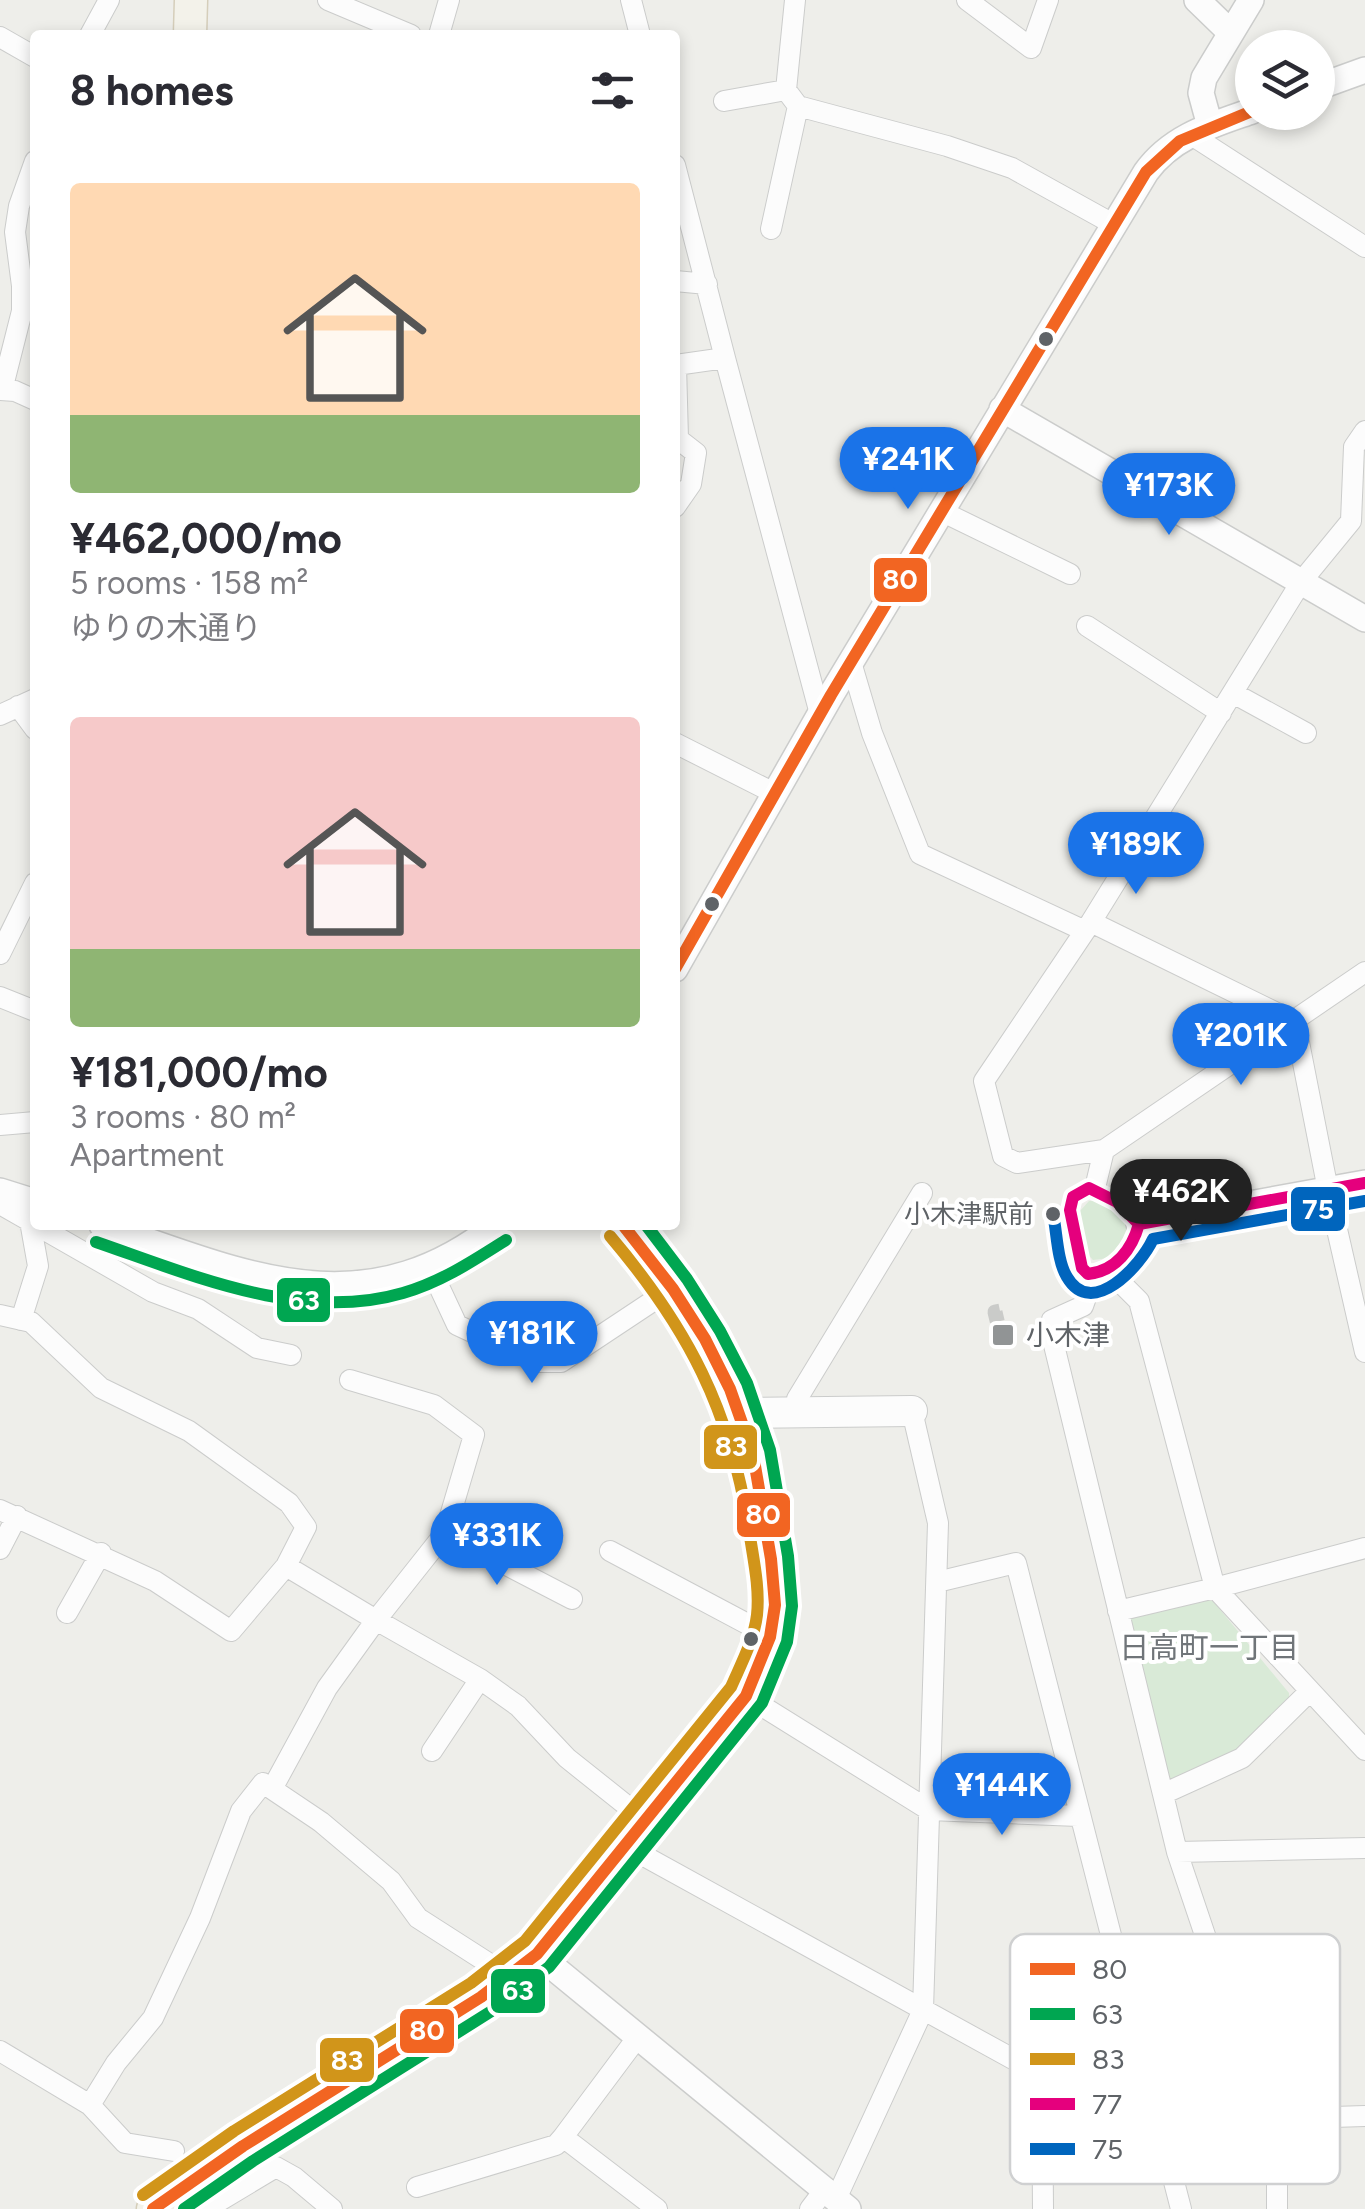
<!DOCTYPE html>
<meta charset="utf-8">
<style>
:root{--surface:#fff;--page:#f7f7f7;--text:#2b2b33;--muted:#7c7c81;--accent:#1a73e8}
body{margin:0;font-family:Figtree,"Noto Sans JP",sans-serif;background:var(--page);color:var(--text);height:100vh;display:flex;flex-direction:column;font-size:38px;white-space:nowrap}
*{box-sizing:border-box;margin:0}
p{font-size:32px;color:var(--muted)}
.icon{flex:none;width:55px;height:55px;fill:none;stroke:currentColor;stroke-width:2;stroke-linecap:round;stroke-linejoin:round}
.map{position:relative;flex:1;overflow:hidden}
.panel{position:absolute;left:30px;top:30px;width:650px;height:1200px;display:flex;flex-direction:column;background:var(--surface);border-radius:10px;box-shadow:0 5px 15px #0003}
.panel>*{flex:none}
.buttons{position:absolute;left:1235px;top:30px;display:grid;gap:20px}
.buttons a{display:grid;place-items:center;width:100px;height:100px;border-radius:50%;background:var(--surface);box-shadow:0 5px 15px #0003;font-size:50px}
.price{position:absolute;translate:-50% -85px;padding:0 22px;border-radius:35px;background:var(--accent);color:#fff;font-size:32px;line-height:65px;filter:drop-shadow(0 2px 5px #0008)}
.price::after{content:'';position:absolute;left:50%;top:60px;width:30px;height:22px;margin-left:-15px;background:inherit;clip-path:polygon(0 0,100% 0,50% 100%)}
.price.selected{background:#222;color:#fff}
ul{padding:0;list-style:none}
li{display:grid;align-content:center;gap:20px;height:530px;padding:0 40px}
li span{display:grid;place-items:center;height:310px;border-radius:10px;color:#555}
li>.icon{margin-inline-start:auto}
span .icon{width:180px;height:180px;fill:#fffc;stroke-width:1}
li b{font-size:42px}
h2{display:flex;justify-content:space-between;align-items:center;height:120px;padding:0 40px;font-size:42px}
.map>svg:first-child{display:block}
.green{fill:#d9ead7}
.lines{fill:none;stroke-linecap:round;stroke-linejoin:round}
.pedestrian-tunnel{stroke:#cacbc9;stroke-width:15;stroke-dasharray:15 8;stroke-linecap:butt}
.minor-casing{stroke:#cbcccb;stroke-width:22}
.tertiary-casing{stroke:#cbcccb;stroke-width:28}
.secondary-casing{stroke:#cbcccb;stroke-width:32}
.primary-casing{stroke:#d5ceba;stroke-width:35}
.minor{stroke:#fcfcfc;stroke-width:20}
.tertiary{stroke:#fcfcfc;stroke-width:25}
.secondary{stroke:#fcfcfc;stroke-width:30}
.primary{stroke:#f3f2ea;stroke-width:32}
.bus-1-casing{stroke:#fff;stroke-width:20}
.bus-2-casing{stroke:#fff;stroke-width:20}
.bus-3-casing{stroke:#fff;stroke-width:20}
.bus-4-casing{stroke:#fff;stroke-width:20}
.bus-5-casing{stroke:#fff;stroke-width:20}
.bus-1{stroke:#f26522;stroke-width:12}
.bus-2{stroke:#00a651;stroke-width:12}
.bus-3{stroke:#d1951a;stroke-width:12}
.bus-4{stroke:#e5007d;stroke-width:12}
.bus-5{stroke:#0065bd;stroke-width:12}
.bus-dot{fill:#5f6367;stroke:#fff;stroke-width:4}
.poi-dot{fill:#919495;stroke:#fff;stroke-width:4}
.labels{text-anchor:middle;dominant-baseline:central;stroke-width:8;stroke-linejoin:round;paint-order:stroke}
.bus-label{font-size:26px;fill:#5f6367;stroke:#fff;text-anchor:end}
.poi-label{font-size:28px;fill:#5f6367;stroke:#fff;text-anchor:start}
.neighbourhood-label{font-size:30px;fill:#707579;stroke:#fff}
.key{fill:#fff;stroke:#cfd0d1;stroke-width:2.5}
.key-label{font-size:28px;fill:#5f6367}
.line-badge{stroke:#fff;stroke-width:4}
.badge-label{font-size:28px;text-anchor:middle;font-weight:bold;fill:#fff}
</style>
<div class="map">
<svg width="1365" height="2209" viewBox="0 0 1365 2209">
<rect width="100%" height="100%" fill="#eeeeea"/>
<path class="green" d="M1089,1201H1097L1124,1219L1127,1226V1234L1109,1258L1093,1260L1086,1252L1080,1211Z
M1195,1598L1213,1601L1289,1693V1702L1233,1756L1168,1783L1129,1628L1132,1614Z"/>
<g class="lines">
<path class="pedestrian-tunnel" d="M1000,1311L995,1312L1003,1346"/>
<g class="minor-casing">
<path id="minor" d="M328,0L411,35
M631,0L640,35
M795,0L786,90L798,106
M967,0L1031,48L1048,0
M90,35L109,0
M439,35L449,0
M0,37L35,57
M724,101L786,90
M1190,134L1365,247
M675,165L725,358
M771,229L798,106L947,146L1012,168L1113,224
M675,281L707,284
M0,390L15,391L35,400
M2,390L22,311V286L15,232L19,206L35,161
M675,507L691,484L696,453L678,439L676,365L725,358L820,714
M941,511L1070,574
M1087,626L1221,713
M851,662L872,733L920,854L1085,931
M1233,693L1306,733
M18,706L35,729
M0,715L35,699
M675,743L774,793
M1091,922L1295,1022L1328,1190L1365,1352
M0,954L35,883
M0,997L35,1011
M0,1125L35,1122
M1104,1150L1017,1163L1003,1156L984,1081L1091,922L1301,582L1351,521L1354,447L1365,431
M1095,1188L1104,1150L1365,972
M0,1204L35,1224
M36,1225L153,1292L198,1309L257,1348L291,1355
M429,1265L457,1325L537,1362H561L671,1289
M1113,1267L1122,1284L1139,1301L1215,1588L1365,1548
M1094,1275L1083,1306L1052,1320L1053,1341L1177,1852L1267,2119L1277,2173V2209
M0,1315L31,1322L101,1388L189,1431L289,1503L306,1527L286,1566
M21,1320L38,1266L30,1221
M798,1412L797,1399L922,1193
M0,1510L155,1581L231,1631L286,1566L376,1620L445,1533L474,1435L434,1405L350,1380
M445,1533L572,1599
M0,1549L17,1516
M610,1551L770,1636
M1118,1611L1215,1588L1365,1750
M67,1613L101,1553
M746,1696L929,1810L1078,1816
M432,1751L480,1679
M272,1789L327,1688L376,1620L480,1679L518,1706L567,1758L646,1821
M1163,1794L1242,1758L1310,1691
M626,1846L1042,2075L1162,2135L1016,1563L937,1582
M1177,1852L1365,1848
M637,2038L563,2137L657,2209
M0,2051L90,2105L125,2143L174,2151
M1042,2075L1043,2209
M90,2105L116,2063L153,2018L200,1918L241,1811L263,1783L321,1822L391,1881L418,1918L510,1977
M1267,2119L1365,2116
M1162,2135L1181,2209
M417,2187L556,2145L563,2137
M836,2199L923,2010L938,1523L912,1411
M206,2209L276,2167L294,2177L332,2209
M810,2209L826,2188"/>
</g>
<g class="tertiary-casing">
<path id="tertiary" d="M1197,0L1230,32
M1318,87L1365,70
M1210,126L1201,93L1204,78L1251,0
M1002,409L1365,619
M675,969L831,695L1146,172C1172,136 1212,125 1252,111
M0,1191L35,1202
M1139,1224L1365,1183
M102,1225C243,1273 362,1331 496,1225
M537,1954L848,2209"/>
</g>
<g class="secondary-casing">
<path id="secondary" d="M741,1413L912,1411"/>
</g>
<g class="primary-casing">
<path id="primary" d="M190,35L191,0
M153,2209L243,2146L481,1997L537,1954L746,1696C757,1670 771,1644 774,1616C777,1587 770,1554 766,1525C760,1488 754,1448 740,1413C718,1352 666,1273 623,1225"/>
</g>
<use href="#minor" class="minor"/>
<use href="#tertiary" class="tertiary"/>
<use href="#secondary" class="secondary"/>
<use href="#primary" class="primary"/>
<g class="bus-1-casing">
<path id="bus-1" d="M675,969L831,695L1146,172L1180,141L1252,111
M153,2209L243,2146L481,1997L537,1954L746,1696L770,1637L775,1605L771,1559L753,1454L730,1389L705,1339L673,1289L623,1225"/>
</g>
<g class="bus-2-casing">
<path id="bus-2" d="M96,1242C192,1275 301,1323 403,1293C441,1282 473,1261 506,1240
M184,2209L253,2161L490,2012L549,1967L762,1703L787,1642L792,1606L788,1556L770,1450L747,1383L720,1331L687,1279L646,1225"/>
</g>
<g class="bus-3-casing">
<path id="bus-3" d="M143,2195L234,2131L471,1983L525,1941L731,1687C741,1664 754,1640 757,1615C760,1587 753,1558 749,1530C731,1411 688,1328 610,1236"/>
</g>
<g class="bus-4-casing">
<path id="bus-4" d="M1089,1188L1117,1202L1139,1224C1132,1249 1116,1271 1088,1274L1082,1268L1070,1210L1073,1197Z
M1139,1224L1365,1183"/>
</g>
<g class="bus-5-casing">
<path id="bus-5" d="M1053,1214C1057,1232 1057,1261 1067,1277C1092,1320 1141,1265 1153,1239L1365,1201"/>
</g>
<use href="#bus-1" class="bus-1"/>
<use href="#bus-2" class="bus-2"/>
<use href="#bus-3" class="bus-3"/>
<use href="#bus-4" class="bus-4"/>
<use href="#bus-5" class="bus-5"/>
</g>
<g class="bus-dot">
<circle cx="1046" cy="339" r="9"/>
<circle cx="712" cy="904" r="9"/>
<circle cx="1053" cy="1214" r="9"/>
<circle cx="751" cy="1639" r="9"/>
</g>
<rect class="poi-dot" x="991" y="1323" width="24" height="24" rx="5"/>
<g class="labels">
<g class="bus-label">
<text x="1034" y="1214">小木津駅前</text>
</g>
<g class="poi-label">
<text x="1026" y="1335">小木津</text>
</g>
<g class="neighbourhood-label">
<text x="1209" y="1647">日高町一丁目</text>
</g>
</g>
<rect x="1010" y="1934" width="330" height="250" rx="15" class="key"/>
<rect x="1030" y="1963" width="45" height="12" fill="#f26522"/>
<rect x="1030" y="2008" width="45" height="12" fill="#00a651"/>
<rect x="1030" y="2053" width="45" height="12" fill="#d1951a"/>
<rect x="1030" y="2098" width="45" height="12" fill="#e5007d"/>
<rect x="1030" y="2143" width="45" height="12" fill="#0065bd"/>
<g class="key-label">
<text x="1092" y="1979">80</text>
<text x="1092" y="2024">63</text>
<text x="1092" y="2069">83</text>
<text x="1092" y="2114">77</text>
<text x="1092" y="2159">75</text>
</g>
<g class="line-badge">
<rect x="872" y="556" width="57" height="48" rx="10" fill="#f26522"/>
<rect x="1289" y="1185" width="58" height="48" rx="10" fill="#0065bd"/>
<rect x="275" y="1276" width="57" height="48" rx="10" fill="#00a651"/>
<rect x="702" y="1423" width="57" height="48" rx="10" fill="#d1951a"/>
<rect x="735" y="1491" width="57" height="48" rx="10" fill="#f26522"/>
<rect x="489" y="1967" width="58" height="48" rx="10" fill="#00a651"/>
<rect x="398" y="2007" width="58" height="48" rx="10" fill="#f26522"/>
<rect x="318" y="2036" width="58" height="48" rx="10" fill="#d1951a"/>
</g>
<g class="badge-label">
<text x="900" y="589">80</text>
<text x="1318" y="1219">75</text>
<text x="304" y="1310">63</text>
<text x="731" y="1456">83</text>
<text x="763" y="1524">80</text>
<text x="518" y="2000">63</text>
<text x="427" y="2040">80</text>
<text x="347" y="2070">83</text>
</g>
</svg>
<div class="buttons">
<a><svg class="icon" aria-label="layers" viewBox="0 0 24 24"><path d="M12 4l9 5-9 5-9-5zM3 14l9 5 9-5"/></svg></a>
</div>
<b class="price" style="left:908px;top:512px">¥241K</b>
<b class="price" style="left:1169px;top:538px">¥173K</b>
<b class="price" style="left:1136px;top:897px">¥189K</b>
<b class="price" style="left:1241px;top:1088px">¥201K</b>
<b class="price selected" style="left:1181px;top:1244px">¥462K</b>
<b class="price" style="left:532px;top:1386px">¥181K</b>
<b class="price" style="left:497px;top:1588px">¥331K</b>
<b class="price" style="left:1002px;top:1838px">¥144K</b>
<section class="panel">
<h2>8 homes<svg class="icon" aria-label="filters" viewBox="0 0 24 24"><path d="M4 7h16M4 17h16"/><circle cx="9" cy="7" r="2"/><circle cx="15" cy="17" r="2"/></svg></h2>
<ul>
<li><span style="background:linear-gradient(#ffd9b3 75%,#8fb573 0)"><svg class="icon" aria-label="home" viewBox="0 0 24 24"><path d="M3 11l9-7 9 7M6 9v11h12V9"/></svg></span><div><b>¥462,000/mo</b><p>5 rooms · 158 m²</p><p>ゆりの木通り</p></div></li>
<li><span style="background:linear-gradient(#f6c9c9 75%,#8fb573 0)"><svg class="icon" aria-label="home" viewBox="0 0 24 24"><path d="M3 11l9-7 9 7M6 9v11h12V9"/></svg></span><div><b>¥181,000/mo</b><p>3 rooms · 80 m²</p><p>Apartment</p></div></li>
</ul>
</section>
</div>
